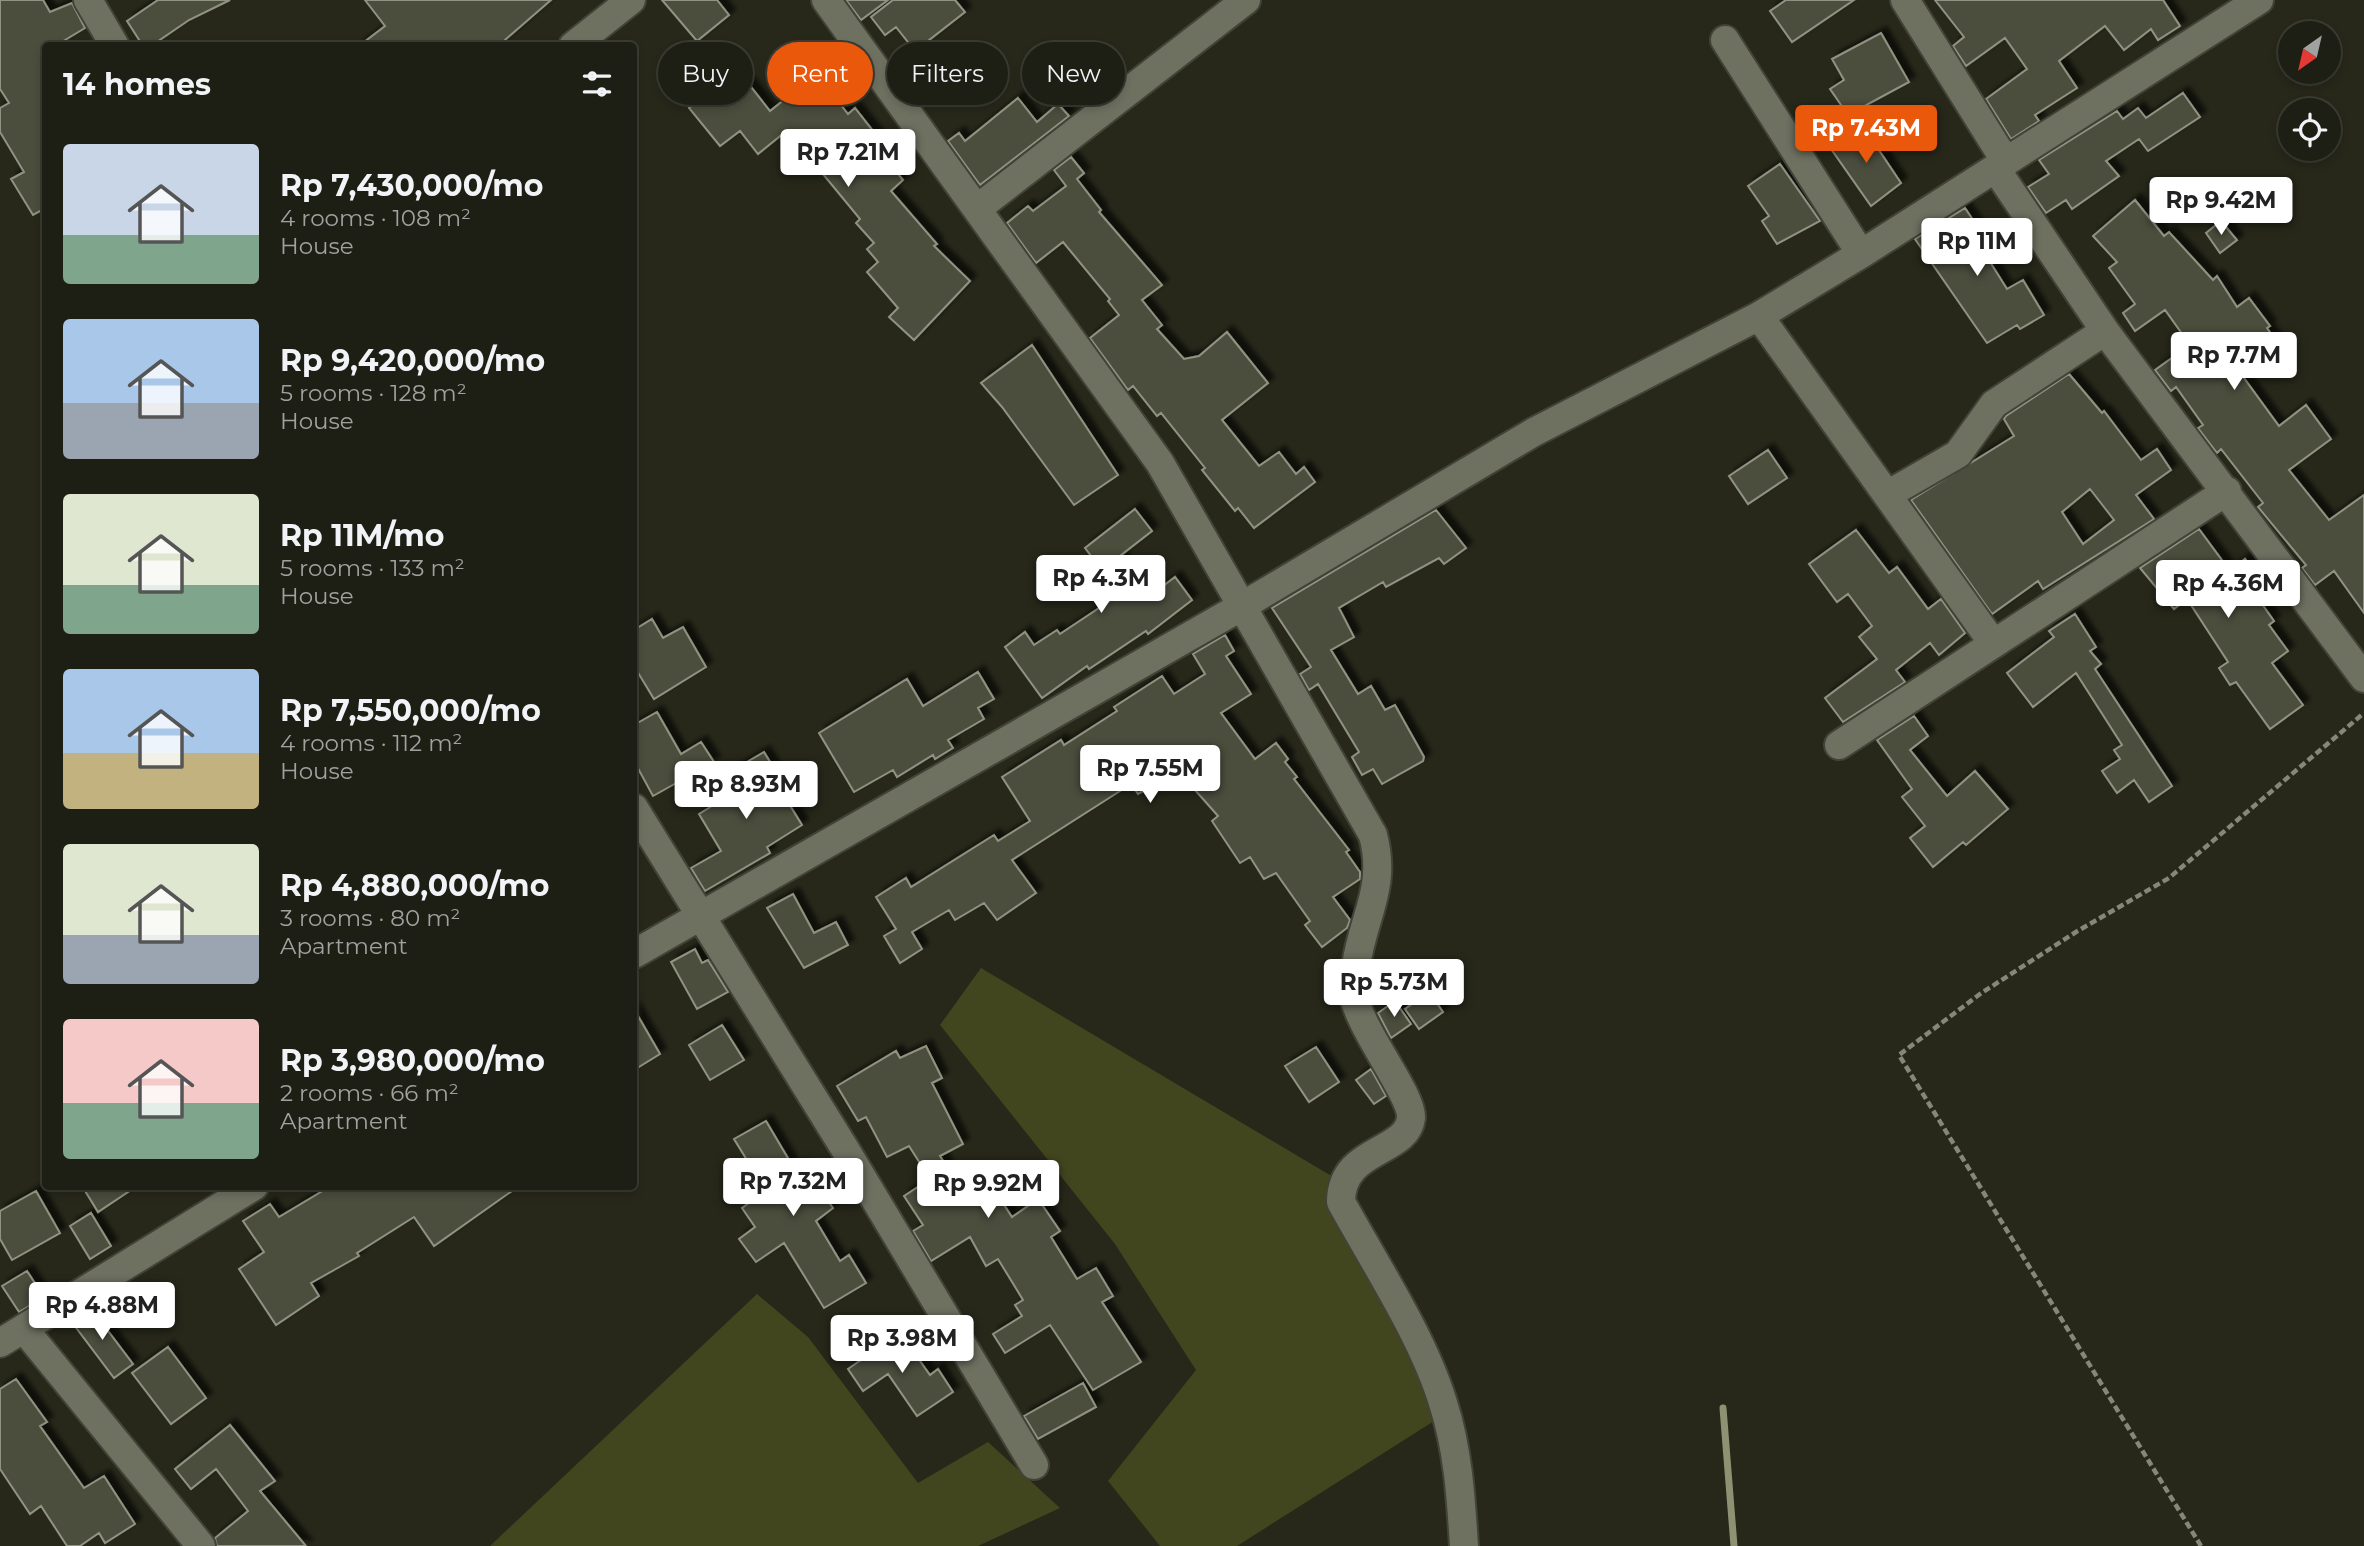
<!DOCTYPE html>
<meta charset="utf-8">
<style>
:root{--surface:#1d1e14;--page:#25271d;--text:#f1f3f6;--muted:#a0a2a0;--line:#3b3c34;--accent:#ea580c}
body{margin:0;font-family:Montserrat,sans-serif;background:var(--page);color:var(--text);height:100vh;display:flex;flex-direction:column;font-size:26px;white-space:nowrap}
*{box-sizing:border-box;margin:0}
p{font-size:23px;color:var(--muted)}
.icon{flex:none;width:38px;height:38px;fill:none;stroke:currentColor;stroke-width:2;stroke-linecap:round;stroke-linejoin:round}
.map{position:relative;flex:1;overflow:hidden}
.details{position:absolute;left:42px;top:42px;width:595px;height:1148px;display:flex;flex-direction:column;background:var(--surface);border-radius:7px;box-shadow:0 4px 10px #0003,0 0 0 2px var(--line)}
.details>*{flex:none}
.top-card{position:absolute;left:658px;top:42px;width:665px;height:63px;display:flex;gap:14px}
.needle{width:46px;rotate:214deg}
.buttons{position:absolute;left:2278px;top:21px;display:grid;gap:14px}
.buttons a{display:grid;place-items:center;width:63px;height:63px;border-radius:50%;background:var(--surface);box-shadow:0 4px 10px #0003,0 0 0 2px var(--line);font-size:35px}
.price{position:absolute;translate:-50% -60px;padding:0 16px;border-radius:7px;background:#fff;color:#222;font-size:23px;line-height:46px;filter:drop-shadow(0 2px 4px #0008)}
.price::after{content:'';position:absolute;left:50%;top:42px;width:21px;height:16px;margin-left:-10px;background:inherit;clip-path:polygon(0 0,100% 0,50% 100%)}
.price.on{background:var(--accent);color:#fff}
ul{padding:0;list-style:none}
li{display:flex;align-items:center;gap:21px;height:175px;padding:0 21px}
li span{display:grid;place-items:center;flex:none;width:196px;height:140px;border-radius:7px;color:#555}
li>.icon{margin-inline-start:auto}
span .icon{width:84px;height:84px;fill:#fffc;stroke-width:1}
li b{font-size:30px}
h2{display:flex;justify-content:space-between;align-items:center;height:84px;padding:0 21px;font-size:30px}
.pill{padding:0 24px;border-radius:32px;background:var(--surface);box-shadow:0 4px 10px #0003,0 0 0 2px var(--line);font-size:24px;line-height:63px}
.pill.on{background:var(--accent);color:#fff}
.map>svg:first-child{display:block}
.green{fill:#42461e}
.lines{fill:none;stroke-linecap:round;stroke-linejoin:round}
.stream{stroke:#8f9272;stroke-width:7}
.building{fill:#4c4e3e;stroke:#919382;stroke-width:2;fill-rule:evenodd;filter:url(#shadow)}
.minor-casing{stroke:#424337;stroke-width:32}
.path{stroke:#86877b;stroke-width:4.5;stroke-dasharray:7 3.5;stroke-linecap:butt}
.minor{stroke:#6e7060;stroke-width:28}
</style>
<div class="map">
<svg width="2364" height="1546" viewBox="0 0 2364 1546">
<defs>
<filter id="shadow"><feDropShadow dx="6" dy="-6" stdDeviation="2" flood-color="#0009"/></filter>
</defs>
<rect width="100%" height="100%" fill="#27281a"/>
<path class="green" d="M981,968L1345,1184L1442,1416L1237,1546H1160L1108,1481L1196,1370L1115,1244L940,1025Z
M757,1294L808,1337L918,1483L988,1442L1060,1508L978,1546H490Z"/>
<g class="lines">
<path class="stream" d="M1723,1408L1734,1546"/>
</g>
<path class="building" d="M0,0H43L50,12L72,3L85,28L55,46H46V208L33,215L11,179L24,172L0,132V108L9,103L0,89Z
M158,0H230L189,20L151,46H143L127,21Z
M365,0H551L498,46H359L385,26Z
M662,0H717L729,15L697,41Z
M846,0H888L861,20Z
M893,0H955L965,12L915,51L896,27L885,35L871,17Z
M1786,0H1854L1792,42L1770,11Z
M1935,0H2163L2180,26L2158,40L2151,29L2124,50L2105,26L2059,61L2077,88L2035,115L2039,121L2011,139L1986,99L2027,69L2005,38L1966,66L1953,46L1964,37Z
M1881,33L1909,82L1848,115L1830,89L1844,80L1832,59Z
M744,78L770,111L810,79L827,100L833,95L848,114L855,108L895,159L889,163L903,180L891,191L937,244L934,246L970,281L914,340L889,317L898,308L867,272L878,262L867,249L874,243L856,223L860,219L818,168L816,170L784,133L758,154L740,131L720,146L689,108L714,87L721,96Z
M2183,93L2200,117L2148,151L2139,139L2106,161L2119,176L2072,209L2066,200L2046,213L2028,187L2049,174L2039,160L2117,111L2123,119L2138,108L2146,118Z
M1018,98L1037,122L1058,104L1069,116L980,185L948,141L959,133L965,141Z
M1862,125L1901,183L1871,206L1829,146Z
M1071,157L1084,173L1077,179L1101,210L1099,212L1162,285L1142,300L1162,325L1157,329L1184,359L1199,356L1227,332L1268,383L1222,420L1259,466L1279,452L1296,474L1304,467L1315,482L1254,528L1238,508L1235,511L1202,470L1205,468L1161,413L1157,416L1133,386L1128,390L1090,338L1119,315L1108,301L1110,299L1063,242L1036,263L1007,223L1028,206L1033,211L1066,186L1054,170Z
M1780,164L1820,221L1777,244L1762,221L1769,216L1748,186Z
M2135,200L2164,236L2169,232L2213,280L2217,276L2237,307L2249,298L2270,326L2267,328L2283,351L2244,378L2279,426L2306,405L2331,439L2289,470L2329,520L2364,495V613L2334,571L2315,585L2302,568L2306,565L2258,507L2263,503L2221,449L2217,453L2198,428L2203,425L2176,387L2171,391L2155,370L2190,345L2165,310L2135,331L2123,313L2135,304L2109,268L2117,262L2093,236Z
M1965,208L1987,241L1980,246L2007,289L2023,280L2044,315L2020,329L2017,325L1987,343L1915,239Z
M2221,221L2237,240L2220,253L2206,233Z
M1032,345L1118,475L1074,505L1002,407L981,383Z
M2069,374L2102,413L2104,411L2141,460L2157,449L2171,470L2136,495L2154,519L2043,589L2038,581L1992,614L1911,500L2014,436L2004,419L2006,416ZM2090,489L2114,520L2083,544L2062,512Z
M1768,450L1787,478L1748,504L1729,476Z
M1135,509L1152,531L1120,556L1150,596L1175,577L1192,600L1148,634L1146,631L1089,669L1087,666L1042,698L1005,647L1025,632L1034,645L1057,630L1060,634L1120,594L1085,548Z
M1436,510L1466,548L1444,564L1439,558L1386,587L1383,582L1339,608L1354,637L1331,650L1358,694L1371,686L1385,710L1395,705L1424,757L1423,761L1382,784L1373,769L1362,775L1352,757L1359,752L1318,684L1309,690L1300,674L1311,667L1272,608Z
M2199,529L2230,571L2245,559L2260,578L2250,587L2274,621L2269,625L2288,651L2272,663L2303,705L2270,729L2236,682L2230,685L2219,668L2228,662L2187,599L2174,609L2140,568Z
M1856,530L1889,573L1897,567L1928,609L1941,599L1965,633L1939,655L1930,643L1896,670L1905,682L1843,722L1825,698L1877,659L1859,637L1872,626L1848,594L1837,602L1809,564Z
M2075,614L2096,647L2090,651L2101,664L2095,669L2172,786L2149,802L2134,780L2117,793L2102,771L2120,759L2114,750L2122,745L2076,673L2033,707L2007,673L2054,637L2049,631Z
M652,619L663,638L683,627L706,667L654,699L634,666V630Z
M1225,635L1234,651L1226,656L1251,694L1221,713L1255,759L1276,743L1288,759L1285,762L1297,777L1294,779L1349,850L1346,852L1360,872V879L1333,897L1350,920L1347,928L1322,947L1305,925L1310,921L1276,873L1264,879L1250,857L1240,863L1212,821L1218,816L1188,782L1173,790L1167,778L1138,794L1131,784L1012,860L1036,893L997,920L984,903L955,920L949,910L912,932L922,949L900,963L884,936L896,929L876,897L906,878L911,887L994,835L998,841L1030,821L1002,777L1061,740L1064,745L1117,711L1114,707L1162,676L1174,694L1205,674L1193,654Z
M978,672L994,699L978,708L984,719L948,740L953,748L935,759L933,755L897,777L893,770L854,792L819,733L907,679L923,706Z
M657,712L681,754L701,742L714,762L653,796L634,761V725Z
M1914,716L1928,736L1910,750L1947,796L1975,771L2008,809L1966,845L1963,842L1933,867L1910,838L1925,826L1902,797L1912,789L1877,740Z
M764,752L778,775L773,778L802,825L767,847L770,853L705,891L691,868L721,851L699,814L733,793L723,776Z
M793,894L814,933L836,922L848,945L804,968L767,908Z
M695,949L702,963L708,960L728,992L697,1009L671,962Z
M1429,992L1443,1012L1419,1029L1405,1009Z
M1395,1001L1411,1024L1391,1038L1378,1013Z
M634,1009L660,1054L634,1070Z
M722,1025L744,1060L710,1080L689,1045Z
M926,1046L942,1078L932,1083L963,1144L940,1156L966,1197L989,1182L1012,1217L1038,1199L1060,1231L1051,1237L1077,1279L1096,1268L1113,1296L1102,1302L1141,1362L1093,1390L1050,1325L1005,1353L993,1334L1022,1316L1015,1305L1023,1300L998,1259L986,1266L970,1237L931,1261L913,1231L923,1225L904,1196L930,1179L909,1146L887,1157L866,1117L858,1121L837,1086L896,1051L900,1058Z
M1316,1047L1339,1082L1309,1102L1285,1066Z
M1371,1069L1386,1096L1374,1104L1356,1080Z
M766,1121L795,1170L802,1165L833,1208L816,1221L840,1261L849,1255L866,1283L824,1308L784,1243L756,1262L739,1239L755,1227L742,1208L766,1191L734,1139Z
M82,1186H137L98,1212Z
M331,1186H519L434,1246L414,1217L357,1253L359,1256L311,1283L319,1296L276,1325L239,1269L264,1252L243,1221L270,1204L279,1217Z
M36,1191L60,1233L12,1260L0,1239V1211Z
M91,1213L111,1246L90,1259L70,1226Z
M27,1271L44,1297L19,1312L2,1286Z
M90,1307L133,1364L114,1378L71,1321Z
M900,1333L930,1375L938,1369L953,1392L917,1416L888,1374L863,1391L848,1369Z
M168,1347L206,1398L171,1424L132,1373Z
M16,1379L47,1422L40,1426L84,1488L104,1476L135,1524L105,1543L99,1533L80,1546H67L41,1506L30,1514L0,1469V1389Z
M1083,1383L1096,1407L1038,1439L1024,1416Z
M230,1425L275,1481L260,1491L306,1546H217L215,1538L248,1511L216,1469L191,1489L175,1469Z"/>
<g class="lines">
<g class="minor-casing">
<path id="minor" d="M88,0L115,46
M826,0L1160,463L1373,835C1387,888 1363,916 1356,966C1355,974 1352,984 1353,992C1358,1028 1413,1095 1411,1118C1407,1154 1341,1147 1341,1202C1375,1264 1423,1337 1443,1403C1458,1449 1461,1498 1464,1546
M1905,0L2006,162
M1725,40L1861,254
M573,46L631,0
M1996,169L2105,331L2364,678
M978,208L1246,0
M1759,316L1993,643
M1887,495L1958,454L1994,404L2105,331
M1839,745L2227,491
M634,808L845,1149L1034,1465
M634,954L1244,605L1534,432L1759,316L1861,254L2259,0
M24,1329L201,1546
M0,1343L254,1186"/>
</g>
<path class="path" d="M2201,1546L1899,1055L1980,994L2076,932L2169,878L2364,713"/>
<use href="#minor" class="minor"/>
</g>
</svg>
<div class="buttons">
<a><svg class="needle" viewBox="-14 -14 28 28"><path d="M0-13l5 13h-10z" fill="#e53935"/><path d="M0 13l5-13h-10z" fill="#a0a2a0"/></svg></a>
<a><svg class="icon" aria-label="locate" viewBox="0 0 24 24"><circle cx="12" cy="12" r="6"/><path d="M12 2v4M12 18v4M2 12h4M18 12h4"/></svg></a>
</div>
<b class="price on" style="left:1866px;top:165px">Rp 7.43M</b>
<b class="price" style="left:848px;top:189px">Rp 7.21M</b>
<b class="price" style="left:2221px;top:237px">Rp 9.42M</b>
<b class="price" style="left:1977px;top:278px">Rp 11M</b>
<b class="price" style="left:2234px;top:392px">Rp 7.7M</b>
<b class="price" style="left:1101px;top:615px">Rp 4.3M</b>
<b class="price" style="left:2228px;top:620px">Rp 4.36M</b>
<b class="price" style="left:1150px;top:805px">Rp 7.55M</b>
<b class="price" style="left:746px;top:821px">Rp 8.93M</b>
<b class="price" style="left:1394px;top:1019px">Rp 5.73M</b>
<b class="price" style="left:793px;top:1218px">Rp 7.32M</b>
<b class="price" style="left:988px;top:1220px">Rp 9.92M</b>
<b class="price" style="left:102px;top:1342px">Rp 4.88M</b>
<b class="price" style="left:902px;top:1375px">Rp 3.98M</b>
<div class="top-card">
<a class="pill">Buy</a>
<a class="pill on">Rent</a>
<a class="pill">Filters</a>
<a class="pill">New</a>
</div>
<section class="details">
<h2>14 homes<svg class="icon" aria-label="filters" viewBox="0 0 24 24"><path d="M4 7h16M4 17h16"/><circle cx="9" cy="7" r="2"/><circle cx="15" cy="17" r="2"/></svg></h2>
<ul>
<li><span style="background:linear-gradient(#c9d6e8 65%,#7fa58c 0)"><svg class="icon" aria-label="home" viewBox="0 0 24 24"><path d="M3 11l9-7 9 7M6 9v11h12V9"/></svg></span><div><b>Rp 7,430,000/mo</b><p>4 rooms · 108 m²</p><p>House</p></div></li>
<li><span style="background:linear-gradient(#a9c7e8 60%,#9aa5b1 0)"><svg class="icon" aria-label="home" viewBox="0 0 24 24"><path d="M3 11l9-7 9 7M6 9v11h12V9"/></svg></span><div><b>Rp 9,420,000/mo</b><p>5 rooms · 128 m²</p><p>House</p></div></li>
<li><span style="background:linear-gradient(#dfe7d0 65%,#7fa58c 0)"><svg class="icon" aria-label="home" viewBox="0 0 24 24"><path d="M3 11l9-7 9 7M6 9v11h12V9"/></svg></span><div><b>Rp 11M/mo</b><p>5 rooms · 133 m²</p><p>House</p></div></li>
<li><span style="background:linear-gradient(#a9c7e8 60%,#c2b280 0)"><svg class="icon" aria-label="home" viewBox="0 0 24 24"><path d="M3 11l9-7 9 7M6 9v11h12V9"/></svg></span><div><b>Rp 7,550,000/mo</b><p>4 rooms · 112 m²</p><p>House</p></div></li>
<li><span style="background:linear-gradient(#dfe7d0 65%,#9aa5b1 0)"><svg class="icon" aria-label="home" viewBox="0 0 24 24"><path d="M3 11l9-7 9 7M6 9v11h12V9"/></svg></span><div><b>Rp 4,880,000/mo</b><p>3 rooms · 80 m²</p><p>Apartment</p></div></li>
<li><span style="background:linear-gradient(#f6c9c9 60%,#7fa58c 0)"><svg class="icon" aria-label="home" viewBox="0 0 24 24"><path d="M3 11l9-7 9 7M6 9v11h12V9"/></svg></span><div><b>Rp 3,980,000/mo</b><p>2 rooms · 66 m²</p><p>Apartment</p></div></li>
</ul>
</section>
</div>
